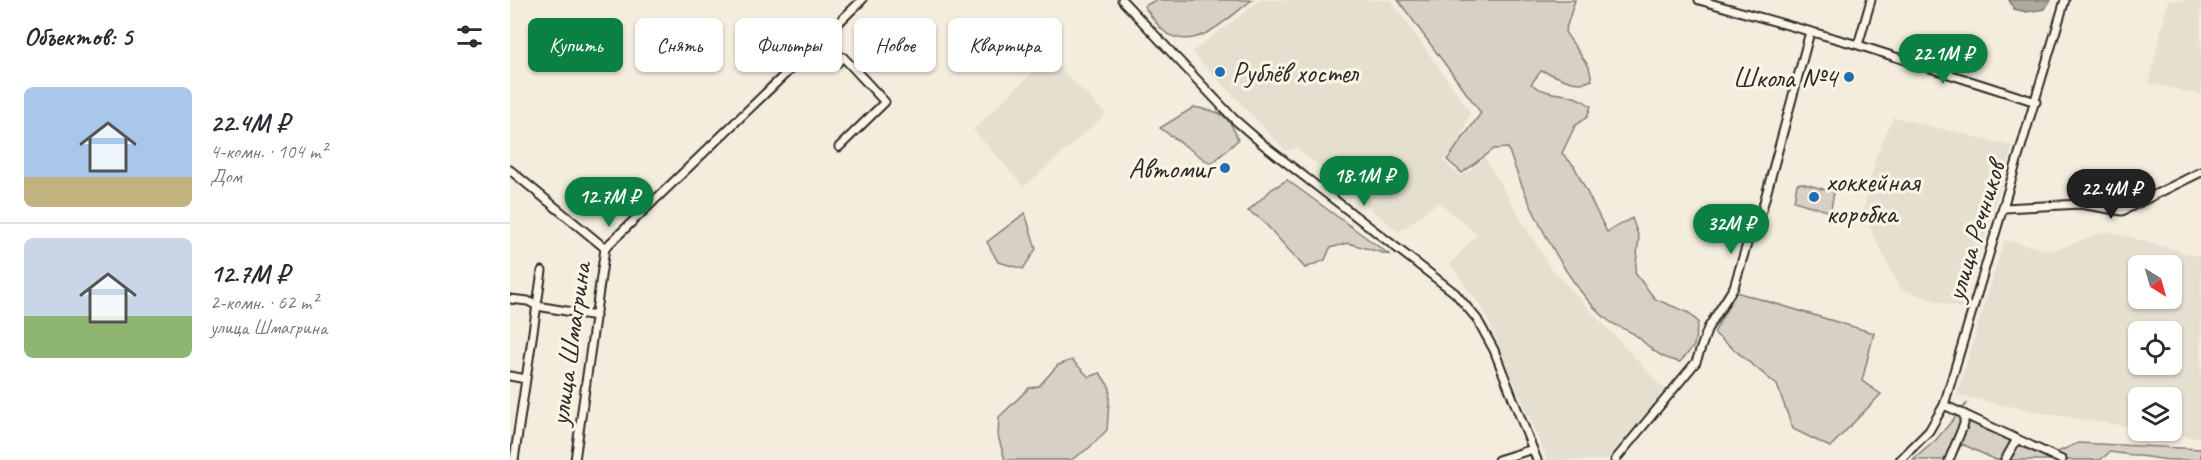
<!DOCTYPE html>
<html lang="ru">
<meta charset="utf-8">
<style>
:root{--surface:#fff;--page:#f7f7f7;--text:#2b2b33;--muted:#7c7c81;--line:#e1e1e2;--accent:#0b8043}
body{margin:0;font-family:Caveat,sans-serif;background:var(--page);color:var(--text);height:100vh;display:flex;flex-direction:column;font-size:22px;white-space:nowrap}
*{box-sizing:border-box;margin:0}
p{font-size:20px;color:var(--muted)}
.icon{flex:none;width:33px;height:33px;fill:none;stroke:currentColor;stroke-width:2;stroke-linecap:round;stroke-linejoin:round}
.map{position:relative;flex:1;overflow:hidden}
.panel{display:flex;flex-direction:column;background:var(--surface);width:510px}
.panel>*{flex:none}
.top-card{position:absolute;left:18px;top:18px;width:570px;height:54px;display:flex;gap:12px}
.needle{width:39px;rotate:143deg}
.tools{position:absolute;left:1618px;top:255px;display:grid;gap:12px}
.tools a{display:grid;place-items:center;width:54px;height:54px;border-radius:9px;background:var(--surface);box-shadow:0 2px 4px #0004;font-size:30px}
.price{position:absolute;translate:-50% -51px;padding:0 14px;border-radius:21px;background:var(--accent);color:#fff;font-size:20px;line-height:39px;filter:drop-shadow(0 2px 3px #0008)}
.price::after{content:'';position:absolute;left:50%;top:36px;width:18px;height:14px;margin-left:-9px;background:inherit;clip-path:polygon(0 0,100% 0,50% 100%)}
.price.on{background:#222;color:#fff}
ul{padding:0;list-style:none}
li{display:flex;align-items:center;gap:18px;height:150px;padding:0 24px}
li+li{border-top:2px solid var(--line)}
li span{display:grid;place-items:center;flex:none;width:168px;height:120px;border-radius:9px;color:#555}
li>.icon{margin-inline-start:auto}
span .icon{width:72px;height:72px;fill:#fffc;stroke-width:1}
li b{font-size:26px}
h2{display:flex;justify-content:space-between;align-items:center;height:72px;padding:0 24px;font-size:26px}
.chip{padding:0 21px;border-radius:9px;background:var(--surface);box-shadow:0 2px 4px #0004;font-size:21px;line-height:54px}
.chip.on{background:var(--accent);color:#fff}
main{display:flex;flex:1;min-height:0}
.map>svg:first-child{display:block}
.built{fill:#e5dfd0;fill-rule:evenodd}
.green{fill:#d6d1c4;stroke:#807e78;stroke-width:1.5}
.water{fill:#afaaa0;stroke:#7a7771;stroke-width:1.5}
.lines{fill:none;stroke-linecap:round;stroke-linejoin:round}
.minor-casing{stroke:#2b2b2b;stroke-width:11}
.minor{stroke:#fcf5e5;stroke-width:7}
.poi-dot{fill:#1f6fb2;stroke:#fcf5e5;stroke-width:2}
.labels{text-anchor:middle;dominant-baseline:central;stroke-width:6;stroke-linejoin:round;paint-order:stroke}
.poi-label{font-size:28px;fill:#2b2b2b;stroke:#fcf5e5;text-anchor:start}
.street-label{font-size:28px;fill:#2b2b2b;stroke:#fcf5e5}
</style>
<main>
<section class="panel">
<h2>Объектов: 5<svg class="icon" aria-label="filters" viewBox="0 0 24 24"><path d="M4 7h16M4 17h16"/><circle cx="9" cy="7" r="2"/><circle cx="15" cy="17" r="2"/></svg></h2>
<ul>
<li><span style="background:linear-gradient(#a9c7e8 75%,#c2b280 0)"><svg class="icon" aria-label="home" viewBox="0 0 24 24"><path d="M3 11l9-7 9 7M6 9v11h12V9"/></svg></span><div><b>22.4M ₽</b><p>4-комн. · 104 m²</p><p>Дом</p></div></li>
<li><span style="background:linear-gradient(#c9d6e8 65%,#8fb573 0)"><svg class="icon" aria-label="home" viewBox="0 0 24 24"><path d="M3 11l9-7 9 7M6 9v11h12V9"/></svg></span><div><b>12.7M ₽</b><p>2-комн. · 62 m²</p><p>улица Шмагрина</p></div></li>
</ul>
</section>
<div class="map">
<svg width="1691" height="460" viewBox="0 0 1691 460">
<rect width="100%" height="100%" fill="#f4edde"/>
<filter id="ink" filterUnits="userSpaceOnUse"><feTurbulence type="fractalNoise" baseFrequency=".0167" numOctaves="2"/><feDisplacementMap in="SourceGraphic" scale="12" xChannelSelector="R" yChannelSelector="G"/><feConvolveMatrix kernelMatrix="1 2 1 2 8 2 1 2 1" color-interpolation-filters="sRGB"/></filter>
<g filter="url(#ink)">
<path class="built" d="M750,0H881L960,112L950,140L933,161L951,177L975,158L1039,266L1155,390L1097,460H1037L973,309L940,265L967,234L928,202L889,232L787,148L776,151L682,52Z
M1658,0H1691V95L1639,83Z
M539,57L596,114L514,187L463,130Z
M1383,117L1503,146L1452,309L1390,289L1353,214L1366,156Z
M1597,231L1691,257V438L1643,431L1662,430V398H1629V428L1531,413L1447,395L1494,240L1542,251ZM1629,266H1662V298H1629ZM1629,332H1662V364H1629Z"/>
<path class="green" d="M646,0H742C719,17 685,54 655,32C647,26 640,14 634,6Z
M888,0H1065L1055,32L1079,67L1082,80C1064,89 1049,75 1031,71L1021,84C1043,99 1059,89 1081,106L1077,117L1065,126L1052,153L1064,166L1097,232L1122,218L1129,238L1125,273L1145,299L1179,313L1188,322L1184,346L1170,362C1146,357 1142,348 1124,334C1116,329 1107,327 1099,321C1056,287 1015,200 998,148L984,149L952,173L937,160L971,113Z
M684,107C710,112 719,113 728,140L701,164L650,128Z
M777,180L880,255L838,243L820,248L815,260L795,268L751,219L738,211L762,189Z
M1291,183L1324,192L1321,209L1317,211L1284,201L1287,184Z
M515,213L526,249L513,269L488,262L477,242Z
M1226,292L1364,333L1352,381L1371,394L1320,447L1283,429L1267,385L1204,333Z
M562,360L579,377L590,373L600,388L597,430L579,448L561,460H495L488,436L489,417L519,388L529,386L548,365Z
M1457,403L1452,411L1541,455L1568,443L1691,449V460H1659L1600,452L1590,460H1486L1452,444L1442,460H1403L1425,441Z"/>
<path class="water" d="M1499,0H1541L1534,9L1517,12L1504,9Z"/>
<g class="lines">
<g class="minor-casing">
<path id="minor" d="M612,0L724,119L755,146L945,293L967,319L984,350L1027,460
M1189,0L1348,45L1526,102
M308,43L327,63L333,57L375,102L329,147
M1348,45L1361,0
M0,170L95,248
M1495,208L1570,204L1612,211L1691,172
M95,248L352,0
M0,299L18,301L27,306L86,316
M0,376L16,379
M1434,405L1552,460
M4,460L32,271
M65,460L95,248
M988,460L1023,449
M1105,460L1186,362L1198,328L1224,287L1240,234L1249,221L1300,32
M1390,460L1419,431L1434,405L1555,0
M1439,460L1454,424V414
M1495,460L1507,439"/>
</g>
<use href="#minor" class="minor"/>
</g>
</g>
<g class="poi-dot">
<circle cx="710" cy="72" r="6"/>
<circle cx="1339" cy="77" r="6"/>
<circle cx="715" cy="168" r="6"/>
<circle cx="1304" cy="197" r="6"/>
</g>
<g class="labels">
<g class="poi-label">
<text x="722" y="72">Рублёв хостел</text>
<text x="1327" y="77" text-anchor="end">Школа №4</text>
<text x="703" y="168" text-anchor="end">Автомиг</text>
<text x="1316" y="181">хоккейная<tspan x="1316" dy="32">коробка</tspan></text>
</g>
<g class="street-label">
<text transform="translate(1465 231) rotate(-73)">улица Речников</text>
<text transform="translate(60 344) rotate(-82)">улица Шмагрина</text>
</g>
</g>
</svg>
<div class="tools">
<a><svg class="needle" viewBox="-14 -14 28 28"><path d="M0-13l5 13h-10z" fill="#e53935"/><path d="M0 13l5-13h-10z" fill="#7c7c81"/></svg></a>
<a><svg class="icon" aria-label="locate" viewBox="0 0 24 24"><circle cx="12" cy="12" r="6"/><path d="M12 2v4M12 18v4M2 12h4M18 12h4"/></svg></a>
<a><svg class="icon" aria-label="layers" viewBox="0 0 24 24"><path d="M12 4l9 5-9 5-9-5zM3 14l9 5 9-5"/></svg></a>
</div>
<b class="price" style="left:1433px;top:85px">22.1M ₽</b>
<b class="price" style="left:854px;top:207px">18.1M ₽</b>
<b class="price on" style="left:1601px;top:220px">22.4M ₽</b>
<b class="price" style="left:99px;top:228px">12.7M ₽</b>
<b class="price" style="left:1221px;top:255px">32M ₽</b>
<div class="top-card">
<a class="chip on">Купить</a>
<a class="chip">Снять</a>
<a class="chip">Фильтры</a>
<a class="chip">Новое</a>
<a class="chip">Квартира</a>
</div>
</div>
</main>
